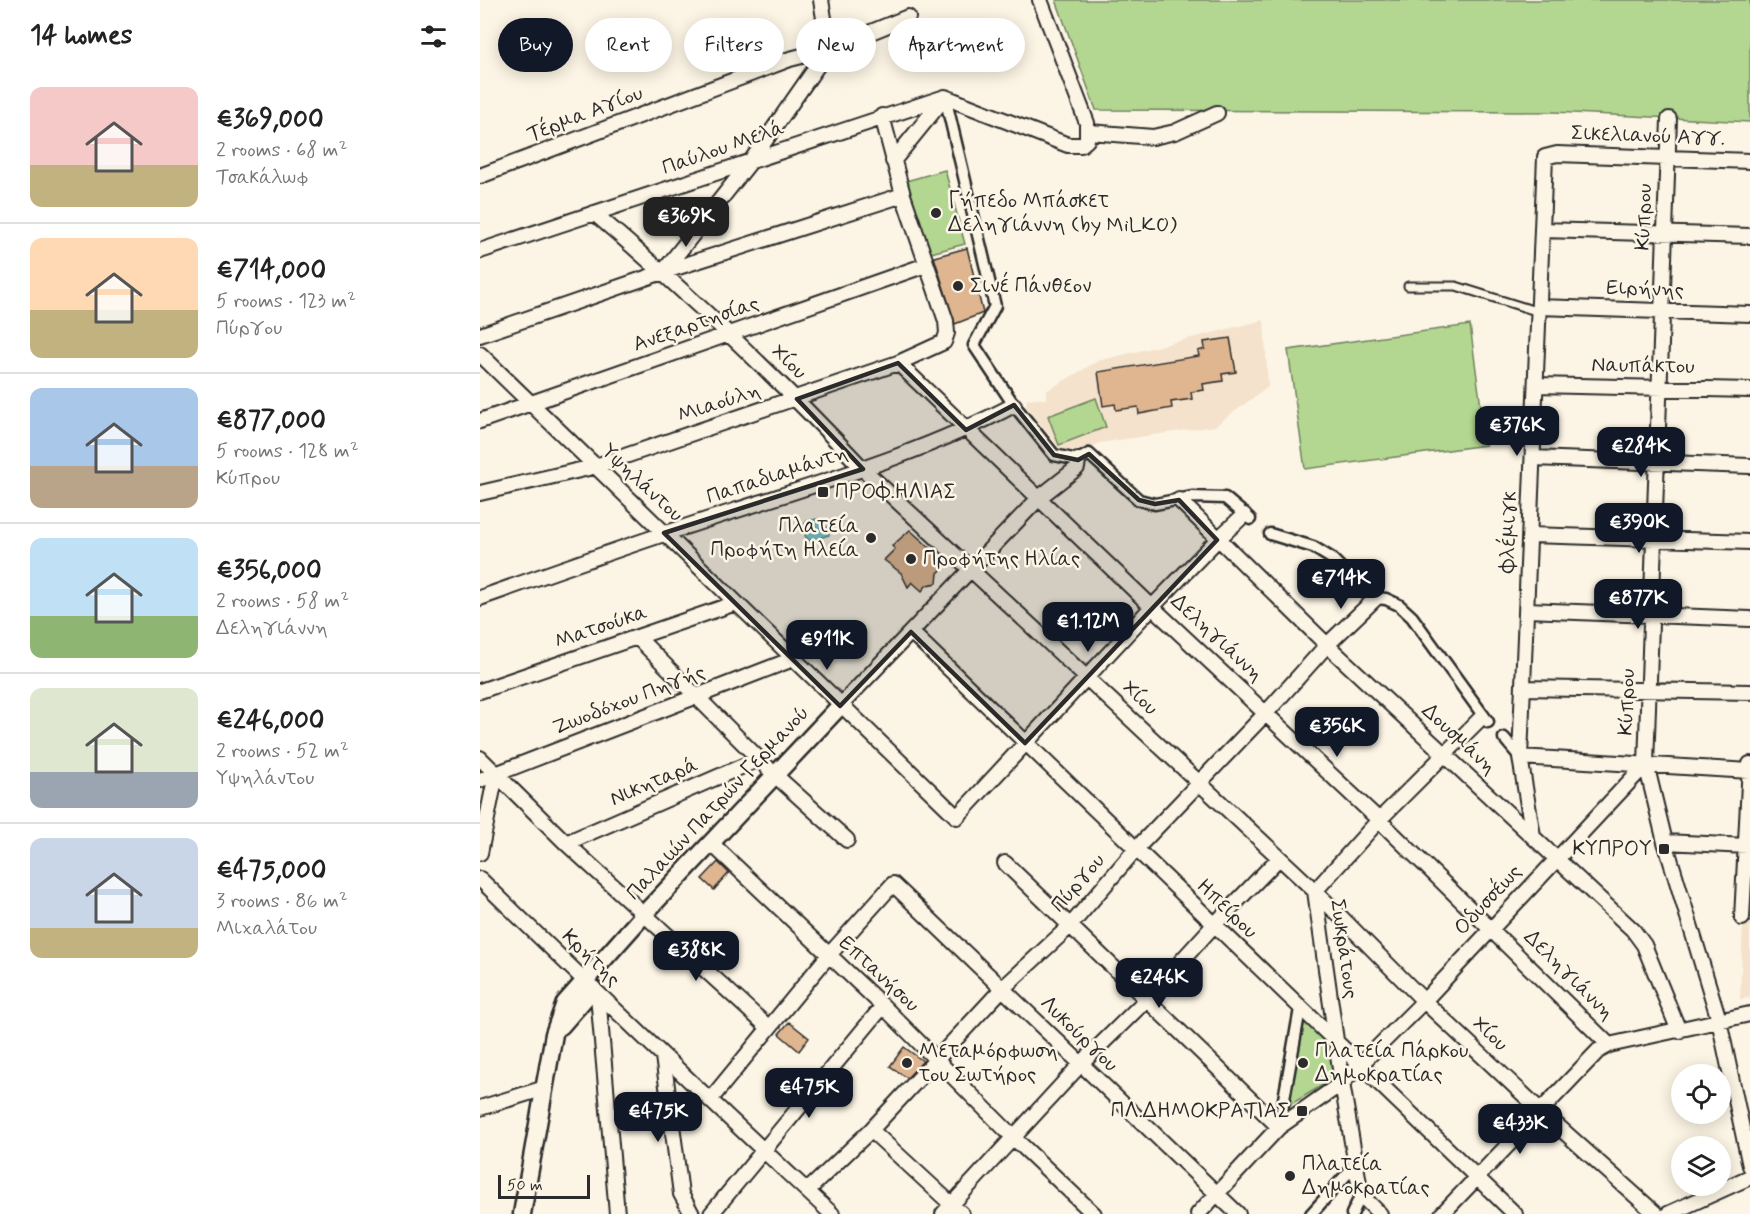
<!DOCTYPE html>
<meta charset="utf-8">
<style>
:root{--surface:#fff;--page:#f6f6f6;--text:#222;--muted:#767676;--line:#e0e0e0;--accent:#111827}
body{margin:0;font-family:Mynerve,sans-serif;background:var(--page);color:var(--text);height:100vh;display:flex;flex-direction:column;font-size:22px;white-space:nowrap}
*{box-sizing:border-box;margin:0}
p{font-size:20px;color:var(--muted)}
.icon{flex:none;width:33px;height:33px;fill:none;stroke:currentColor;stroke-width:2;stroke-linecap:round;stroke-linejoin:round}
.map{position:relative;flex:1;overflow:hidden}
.sheet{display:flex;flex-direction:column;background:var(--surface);width:480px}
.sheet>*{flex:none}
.top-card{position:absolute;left:18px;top:18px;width:570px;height:54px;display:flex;gap:12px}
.buttons{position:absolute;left:1191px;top:1064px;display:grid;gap:12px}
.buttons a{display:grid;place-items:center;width:60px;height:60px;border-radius:50%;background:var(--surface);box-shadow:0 3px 15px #0003;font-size:30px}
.scale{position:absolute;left:18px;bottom:15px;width:92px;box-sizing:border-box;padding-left:6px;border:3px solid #2b2b2b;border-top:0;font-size:16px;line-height:21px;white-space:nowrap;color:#2b2b2b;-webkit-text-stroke:4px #fcf5e5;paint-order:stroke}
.price{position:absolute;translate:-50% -51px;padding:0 14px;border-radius:12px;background:var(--accent);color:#fff;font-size:20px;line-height:39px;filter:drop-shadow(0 2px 3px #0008)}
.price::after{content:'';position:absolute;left:50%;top:36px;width:18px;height:14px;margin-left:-9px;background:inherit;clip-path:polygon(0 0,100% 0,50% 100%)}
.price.current{background:#222;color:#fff}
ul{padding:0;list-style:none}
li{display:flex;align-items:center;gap:18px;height:150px;padding:0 30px}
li+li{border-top:2px solid var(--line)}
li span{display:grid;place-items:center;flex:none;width:168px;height:120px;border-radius:12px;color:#555}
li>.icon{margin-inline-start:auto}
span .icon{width:72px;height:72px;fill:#fffc;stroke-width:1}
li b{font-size:26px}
h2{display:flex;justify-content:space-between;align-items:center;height:72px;padding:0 30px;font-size:26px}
.pill{padding:0 21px;border-radius:27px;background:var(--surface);box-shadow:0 3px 15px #0003;font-size:21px;line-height:54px}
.pill.current{background:var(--accent);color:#fff}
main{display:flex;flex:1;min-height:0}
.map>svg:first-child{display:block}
.built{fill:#f4e2cc}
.green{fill:#b3d791;stroke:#6f815e;stroke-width:1.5}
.water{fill:#79c9d2;stroke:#5a8a8f;stroke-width:1.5}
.building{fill:#e0b690;stroke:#2b2b2b;stroke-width:1.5}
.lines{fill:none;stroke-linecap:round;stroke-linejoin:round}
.service-casing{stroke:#2b2b2b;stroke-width:11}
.pedestrian-casing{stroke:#2b2b2b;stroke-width:15}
.minor-casing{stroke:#2b2b2b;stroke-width:18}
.tertiary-casing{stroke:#2b2b2b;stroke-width:21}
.service{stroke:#fcf5e5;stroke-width:7}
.pedestrian{stroke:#fcf5e5;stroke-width:10}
.minor{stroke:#fcf5e5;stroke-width:14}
.tertiary{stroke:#fcf5e5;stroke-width:16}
.marked{fill:#2b2b2b;fill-opacity:0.2;stroke:#2b2b2b;stroke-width:4.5;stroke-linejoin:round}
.poi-dot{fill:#2b2b2b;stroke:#fcf5e5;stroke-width:2}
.labels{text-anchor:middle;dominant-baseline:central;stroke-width:5;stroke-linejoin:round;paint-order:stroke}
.street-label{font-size:21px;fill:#2b2b2b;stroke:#fcf5e5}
.poi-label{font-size:21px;fill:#2b2b2b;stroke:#fcf5e5;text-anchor:start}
</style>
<main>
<section class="sheet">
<h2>14 homes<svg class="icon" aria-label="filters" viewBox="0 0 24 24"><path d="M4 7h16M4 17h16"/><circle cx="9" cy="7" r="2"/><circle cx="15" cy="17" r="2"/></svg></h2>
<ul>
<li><span style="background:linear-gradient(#f6c9c9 65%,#c2b280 0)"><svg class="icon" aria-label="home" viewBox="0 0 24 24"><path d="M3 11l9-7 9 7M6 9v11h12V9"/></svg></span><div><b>€369,000</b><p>2 rooms · 68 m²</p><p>Τσακάλωφ</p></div></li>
<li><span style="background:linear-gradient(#ffd9b3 60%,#c2b280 0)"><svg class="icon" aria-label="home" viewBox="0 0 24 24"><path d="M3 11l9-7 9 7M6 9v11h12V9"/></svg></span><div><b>€714,000</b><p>5 rooms · 123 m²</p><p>Πύργου</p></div></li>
<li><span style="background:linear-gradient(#a9c7e8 65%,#b9a48a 0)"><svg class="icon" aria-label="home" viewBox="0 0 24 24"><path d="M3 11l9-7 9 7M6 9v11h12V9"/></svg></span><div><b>€877,000</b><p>5 rooms · 128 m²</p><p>Κύπρου</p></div></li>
<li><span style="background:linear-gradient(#bfe0f5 65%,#8fb573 0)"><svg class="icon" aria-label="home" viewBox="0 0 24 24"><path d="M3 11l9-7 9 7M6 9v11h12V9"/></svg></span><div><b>€356,000</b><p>2 rooms · 58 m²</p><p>Δεληγιάννη</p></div></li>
<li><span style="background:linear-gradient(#dfe7d0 70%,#9aa5b1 0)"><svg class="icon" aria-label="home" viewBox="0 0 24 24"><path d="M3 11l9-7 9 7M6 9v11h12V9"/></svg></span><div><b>€246,000</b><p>2 rooms · 52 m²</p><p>Υψηλάντου</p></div></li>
<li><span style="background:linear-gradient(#c9d6e8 75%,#c2b280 0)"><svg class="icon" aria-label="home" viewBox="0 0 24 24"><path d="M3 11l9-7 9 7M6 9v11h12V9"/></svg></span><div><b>€475,000</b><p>3 rooms · 86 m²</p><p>Μιχαλάτου</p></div></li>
</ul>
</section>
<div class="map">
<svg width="1270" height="1214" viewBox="0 0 1270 1214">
<rect width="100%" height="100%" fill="#fcf5e5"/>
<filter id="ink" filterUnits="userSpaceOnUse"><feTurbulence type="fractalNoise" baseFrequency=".0167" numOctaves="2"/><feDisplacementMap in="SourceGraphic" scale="12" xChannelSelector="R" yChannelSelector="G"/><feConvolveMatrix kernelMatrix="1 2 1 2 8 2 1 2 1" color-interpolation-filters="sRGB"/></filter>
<g filter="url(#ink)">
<path class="built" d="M784,320L788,387L735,426L619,443L606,451L581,450L546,406L547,399H566V391L618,361Z
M1266,847H1270V998L1260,999Z"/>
<path class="green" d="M576,0H1270V122L1073,112L616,110Z
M465,170L485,244L447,254L426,181Z
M990,325L1006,445L825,469L808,350Z
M616,398L626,427L579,445L568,416Z
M823,1016L853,1049L856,1077L808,1106Z"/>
<path class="water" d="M337,519L341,521V526L347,527L349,535L330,541L325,536L327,530L324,525L327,521Z"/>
<path class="building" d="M487,248L503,313L475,324L454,257Z
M750,338L756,372L742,374L743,381L723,384L724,390L711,392L712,399L691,402L692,408L659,414L658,407L636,410L635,404L623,406L618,372L719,356L718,351L725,349L724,342Z
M430,530L458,555L455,557L465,566L458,573L457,583L447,585L442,591L432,582L428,587L421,573L404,560L415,549L412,546Z
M238,862L249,873L234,890L222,879Z
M309,1022L329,1038L319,1051L299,1034Z
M424,1047L443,1061L427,1078L410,1066Z"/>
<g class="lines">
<g class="service-casing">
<path id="service" d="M928,286H976L1059,312"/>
</g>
<g class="pedestrian-casing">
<path id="pedestrian" d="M465,97L515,306L494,345L534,405L574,455L598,460L609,454L659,500L675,504L712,497L745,498L770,519
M790,534L833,547L851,558L883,590L896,598L906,599L919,605L932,617L1008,722
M1024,738L1040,757
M799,1127L820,1009
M831,1214L876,1164
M872,1214L881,1195"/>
</g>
<g class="minor-casing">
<path id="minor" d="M465,97L588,145H601L607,140V123L560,0
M1189,119L1166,764L1185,842L1239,1020L1270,1166
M609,132L673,137L695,132L737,113
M413,161L465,97
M0,176L310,59L349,49L428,17
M114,213C209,294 298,378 383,469L835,891L944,1001L1061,1111L1176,1214
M1062,230L1270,236
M0,251L465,97
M183,272L271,161L349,49L341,0
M1059,307L1270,314
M0,335L183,272L423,195
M0,354L477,817L672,607L737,540L764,515
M418,363L672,607L899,820L1129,1045
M1056,385L1270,390
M0,421L446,265
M1053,458L1270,466
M0,493L113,467L418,363L464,342L467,333L466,321L423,195L402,116
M699,500L847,645L1153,930L1164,945L1199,1031
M1050,535L1270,542
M0,598C84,568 169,538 254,511C349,480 445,452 534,405
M1047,610L1270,619
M431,632L1035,1214
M157,637L296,776L367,840
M1043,688L1270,692
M0,691L256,603
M360,706L560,497L597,468L598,460
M1040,757L1270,771
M0,758L86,843L289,1028
M0,780L313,659
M1053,836L1040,757L1065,157L1077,154L1270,161
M1185,842L1267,846
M86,843L279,759
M231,843L403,1006L535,1139L614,1214
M0,853L16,774
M525,863L799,1127
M0,879C116,992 233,1104 352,1214
M835,891L862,1083L881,1195L900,1214
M835,891L899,820L1002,717
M1262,918L1270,764
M118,995L137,1214
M183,1056L201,1194L212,1214
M230,1100L348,956L413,884L758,1214
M0,1108L65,1088
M391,1130L482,1214
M327,1191L391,1130L522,989L590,926L655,850L786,713L847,645L896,598
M231,1214L403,1006
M463,1214L600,1065L667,999L734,925L799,858
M718,1214L799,1127L862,1083L944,1001L1166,764
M962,1214L1118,1051L1129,1045L1270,1014
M1188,1214L1270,1177"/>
</g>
<g class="tertiary-casing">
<path id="tertiary" d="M81,1026L113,989
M42,1214L74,1034L85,1003L165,913L360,706"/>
</g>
<use href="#service" class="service"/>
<use href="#pedestrian" class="pedestrian"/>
<use href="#minor" class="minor"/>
<use href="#tertiary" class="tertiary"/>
</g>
</g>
<path class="marked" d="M418,363L486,430L534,405L574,455L598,460L609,454L659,500L675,504L699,500L737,540L545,743L431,632L360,706L184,533L383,469L317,399Z"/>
<g class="poi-dot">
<circle cx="456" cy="213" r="6"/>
<circle cx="478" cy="286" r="6"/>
<rect x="337" y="486" width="12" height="12" rx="3"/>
<circle cx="391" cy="538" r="6"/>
<circle cx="431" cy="559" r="6"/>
<rect x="1178" y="843" width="12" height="12" rx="3"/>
<circle cx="427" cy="1063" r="6"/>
<circle cx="823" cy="1063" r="6"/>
<rect x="816" y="1105" width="12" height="12" rx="3"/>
<circle cx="810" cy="1176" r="6"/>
</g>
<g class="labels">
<g class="street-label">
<text transform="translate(105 114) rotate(-21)">Τέρμα Αγίου</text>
<text transform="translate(1168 136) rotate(2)">Σικελιανού Αγγ.</text>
<text transform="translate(243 148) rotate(-19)">Παύλου Μελά</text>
<text transform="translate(1164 217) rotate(-88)">Κύπρου</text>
<text transform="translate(1165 289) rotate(2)">Ειρήνης</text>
<text transform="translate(216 324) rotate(-19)">Ανεξαρτησίας</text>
<text transform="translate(309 362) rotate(44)">Χίου</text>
<text transform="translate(1163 366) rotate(1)">Ναυπάκτου</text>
<text transform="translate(239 403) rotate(-18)">Μιαούλη</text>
<text transform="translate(297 475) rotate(-18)">Παπαδιαμάντη</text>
<text transform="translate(162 483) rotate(43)">Υψηλάντου</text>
<text transform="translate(1029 532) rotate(-88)">Φλέμιγκ</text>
<text transform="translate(121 627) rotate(-19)">Ματσούκα</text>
<text transform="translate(737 638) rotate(43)">Δεληγιάννη</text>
<text transform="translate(660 698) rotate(43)">Χίου</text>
<text transform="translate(149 700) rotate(-21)">Ζωοδόχου Πηγής</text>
<text transform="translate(1147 702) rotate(-88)">Κύπρου</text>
<text transform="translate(979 739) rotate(43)">Δουσμάνη</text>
<text transform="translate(174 782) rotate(-23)">Νικηταρά</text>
<text transform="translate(238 803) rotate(-47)">Παλαιών Πατρών Γερμανού</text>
<text transform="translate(598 883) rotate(-49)">Πύργου</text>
<text transform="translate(1008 900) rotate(-47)">Οδυσσέως</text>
<text transform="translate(747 909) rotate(44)">Ηπείρου</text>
<text transform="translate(864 949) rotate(82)">Σωκράτους</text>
<text transform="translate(111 958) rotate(44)">Κρήτης</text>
<text transform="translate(399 974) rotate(43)">Επτανήσου</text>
<text transform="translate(1089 975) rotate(45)">Δεληγιάννη</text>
<text transform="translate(599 1034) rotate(44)">Λυκούργου</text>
<text transform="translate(1010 1034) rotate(43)">Χίου</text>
</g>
<g class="poi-label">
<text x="468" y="201">Γήπεδο Μπάσκετ<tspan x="468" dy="24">Δεληγιάννη (by MiLKO)</tspan></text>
<text x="490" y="286">Σινέ Πάνθεον</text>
<text x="355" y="492">ΠΡΟΦ.ΗΛΙΑΣ</text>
<text x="379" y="526" text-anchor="end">Πλατεία<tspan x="379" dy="24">Προφήτη Ηλεία</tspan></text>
<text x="443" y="559">Προφήτης Ηλίας</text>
<text x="1172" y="849" text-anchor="end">ΚΥΠΡΟΥ</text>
<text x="439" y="1051">Μεταμόρφωση<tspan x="439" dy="24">του Σωτήρος</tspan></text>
<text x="835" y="1051">Πλατεία Πάρκου<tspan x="835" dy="24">Δημοκρατίας</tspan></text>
<text x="810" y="1111" text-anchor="end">ΠΛ.ΔΗΜΟΚΡΑΤΙΑΣ</text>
<text x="822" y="1164">Πλατεία<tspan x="822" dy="24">Δημοκρατίας</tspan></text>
</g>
</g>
</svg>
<div class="buttons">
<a><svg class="icon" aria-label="locate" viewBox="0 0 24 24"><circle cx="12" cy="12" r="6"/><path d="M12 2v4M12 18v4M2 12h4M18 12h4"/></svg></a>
<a><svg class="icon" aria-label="layers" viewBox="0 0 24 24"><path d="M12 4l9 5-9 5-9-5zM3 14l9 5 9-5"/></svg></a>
</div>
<div class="scale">50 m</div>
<b class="price current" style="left:206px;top:248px">€369K</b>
<b class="price" style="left:1037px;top:457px">€376K</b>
<b class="price" style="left:1161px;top:478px">€284K</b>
<b class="price" style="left:1159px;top:554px">€390K</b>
<b class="price" style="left:861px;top:610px">€714K</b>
<b class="price" style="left:1158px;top:630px">€877K</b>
<b class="price" style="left:608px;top:653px">€1.12M</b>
<b class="price" style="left:347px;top:671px">€911K</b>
<b class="price" style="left:857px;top:758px">€356K</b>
<b class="price" style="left:216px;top:982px">€388K</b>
<b class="price" style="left:679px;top:1009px">€246K</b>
<b class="price" style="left:329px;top:1119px">€475K</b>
<b class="price" style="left:178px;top:1143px">€475K</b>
<b class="price" style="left:1040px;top:1155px">€433K</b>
<div class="top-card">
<a class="pill current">Buy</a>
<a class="pill">Rent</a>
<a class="pill">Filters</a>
<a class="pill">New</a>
<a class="pill">Apartment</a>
</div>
</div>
</main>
